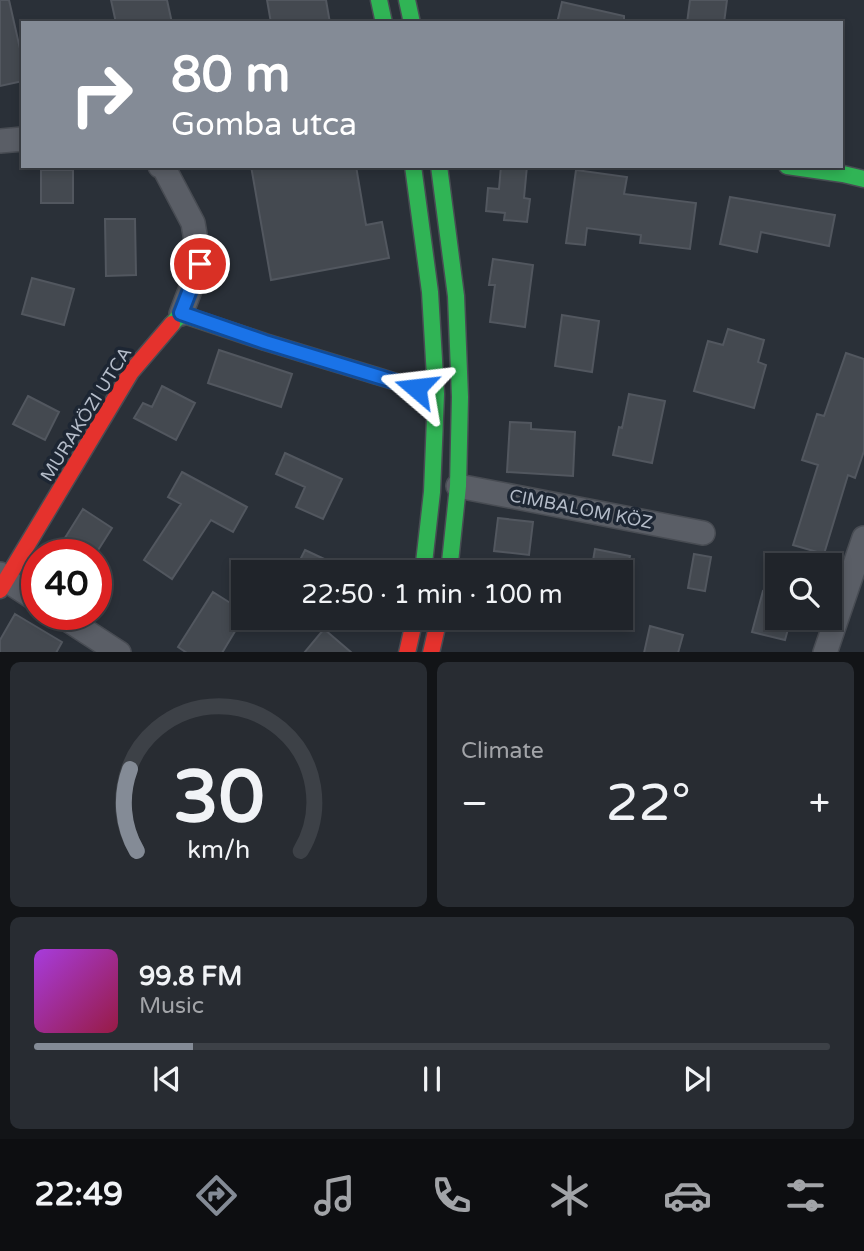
<!DOCTYPE html>
<meta charset="utf-8">
<style>
:root{--surface:#20242a;--page:#282c32;--text:#f1f3f6;--muted:#a2a4a8;--line:#3d4147;--accent:#848b96}
body{margin:0;font-family:"Varela Round",sans-serif;background:var(--page);color:var(--text);height:100vh;display:flex;flex-direction:column;font-size:26px;white-space:nowrap}
*{box-sizing:border-box;margin:0}
p{font-size:23px;color:var(--muted)}
.icon{flex:none;width:38px;height:38px;fill:none;stroke:currentColor;stroke-width:2;stroke-linecap:round;stroke-linejoin:round}
.map{position:relative;height:652px;overflow:hidden}
.drawer{display:flex;flex-direction:column;gap:10px;padding:10px;background:#121417;flex:1}
.drawer>*{flex:none}
.hud{position:absolute;left:21px;top:21px;width:822px;height:147px;border-radius:0px;box-shadow:0 4px 10px #0003,0 0 0 2px var(--line);background:#848b96;color:#fff;overflow:hidden}
.controls{position:absolute;left:765px;top:553px;display:grid;gap:14px}
.controls a{display:grid;place-items:center;width:77px;height:77px;border-radius:0px;background:var(--surface);box-shadow:0 4px 10px #0003,0 0 0 2px var(--line);font-size:35px}
.speed{position:absolute;left:21px;top:539px;display:flex;gap:14px;font-size:35px;font-weight:700;text-align:center}
.speed>*{display:grid;place-content:center;width:91px;height:91px;border-radius:50%;background:var(--surface);box-shadow:0 4px 10px #0003,0 0 0 2px var(--line);line-height:1}
.speed .limit{border:10px solid #d22;background:#fff;color:#111}
.pin{position:absolute;display:grid;place-items:center;width:60px;height:60px;color:#fff;margin:-30px;border:4px solid #fff;border-radius:50%;box-shadow:0 2px 7px #0007}
.me{position:absolute;width:77px;margin:-38px;rotate:287deg;stroke-linejoin:round;filter:drop-shadow(0 0 5px #0008)}
.turn{display:flex;align-items:center;gap:24px;height:147px;padding:0 35px;font-size:32px}
.turn .icon{width:91px;height:91px;stroke-width:2.5}
.turn b{display:block;font-size:49px;line-height:60px}
.big{font-size:52px;font-weight:600;line-height:1.1}
.drawer .card{flex:1;display:flex;flex-direction:column;justify-content:center;gap:10px;min-width:0;padding:0 24px;border-radius:10px;background:var(--page)}
.drawer .dial{align-items:center;gap:0}
.dial svg{height:182px;overflow:visible;fill:none;stroke:var(--line);stroke-width:7;stroke-linecap:round;text-anchor:middle}
.dial text{fill:var(--text);stroke:none}
.song{display:flex;align-items:center;gap:21px}
.cover{width:84px;height:84px;border-radius:10px;background:linear-gradient(135deg,hsl(280 70% 55%),hsl(340 70% 35%))}
.played{height:7px;border-radius:4px;background:linear-gradient(90deg,var(--accent) 20%,var(--line) 20%)}
.keys{display:flex;justify-content:space-around;direction:ltr}
.heat{display:flex;justify-content:space-between;align-items:center;font-size:38px;direction:ltr}
.drawer .tiles{flex:1;display:grid;gap:10px;grid-template-columns:1fr 1fr}
.card:last-child{grid-column:span 2}
.trip{position:absolute;left:231px;top:560px;width:402px;height:70px;border-radius:0px;background:var(--surface);box-shadow:0 4px 10px #0003,0 0 0 2px var(--line);font-weight:600;line-height:70px;text-align:center}
.dock{display:flex;height:112px;justify-content:space-around;align-items:center;background:#0d0e11;color:var(--muted)}
.dock .icon{width:49px;height:49px}
.dock .active{color:var(--accent)}
.dock b{font-size:32px;color:var(--text)}
.map>svg:first-child{display:block}
.building{fill:#444950;stroke:#52575f;stroke-width:2}
.lines{fill:none;stroke-linecap:round;stroke-linejoin:round}
.street-casing{stroke:#484c53;stroke-width:26}
.fast-casing{stroke:#484c53;stroke-width:19}
.jam-casing{stroke:#484c53;stroke-width:19}
.street{stroke:#5a5e66;stroke-width:23}
.fast{stroke:#30b455;stroke-width:16}
.jam{stroke:#e5322d;stroke-width:16}
.route-casing{stroke:#114b97;stroke-width:18}
.route{stroke:#1a73e8;stroke-width:12}
.labels{text-anchor:middle;dominant-baseline:central;stroke-width:7;stroke-linejoin:round;paint-order:stroke}
.street-label{font-size:18px;fill:#b4bcc9;stroke:#1d2633}
</style>
<div class="map">
<svg width="864" height="653" viewBox="0 0 864 653">
<rect width="100%" height="100%" fill="#2a3038"/>
<path class="building" d="M0,0H9L23,62V81L0,86Z
M111,0H167L172,23H116Z
M267,0H326L330,23H271Z
M690,0H727L724,23H687Z
M562,2L624,16V23H557Z
M251,166H356L366,225L382,222L389,258L271,280Z
M501,166H527L524,198L530,199L527,222L504,220L505,213L486,211L488,188L499,189Z
M41,170H73V203H41Z
M576,170L627,177L624,194L696,203L690,249L640,243L641,235L587,228L585,245L566,243Z
M730,197L835,215L829,246L761,232L757,252L720,244Z
M105,219H135L136,275L106,276Z
M493,259L533,265L525,327L490,322L495,285H489Z
M32,278L74,289L64,325L22,314Z
M562,315L599,321L592,372L555,366Z
M728,329L764,340L758,362L766,365L754,408L694,391L708,341L723,345Z
M219,350L292,374L281,407L208,383Z
M846,353L864,359V451L855,478L848,475L824,554L793,545L818,465L802,460L817,414L824,416Z
M162,386L195,403L176,440L134,418L143,403L152,407Z
M629,394L665,401L652,463L613,455L619,427L622,428Z
M28,396L59,412L45,440L13,424Z
M510,422L531,423V429L575,432L573,476L507,472Z
M285,453L342,479L323,519L296,507L305,487L276,474Z
M182,472L247,507L233,532L211,520L172,579L144,560L181,504L168,497Z
M83,509L112,528L95,555H66L58,549Z
M498,518L533,522L529,555L494,551Z
M595,549L630,556L626,572H591Z
M305,550L352,572H294Z
M694,554L711,557L705,591L688,588Z
M763,591L777,594V618H791L785,640L752,632Z
M213,592L243,611V618L222,653H187L178,647Z
M15,614L62,642L56,653H0V640Z
M650,626L683,635L678,653H644Z
M324,629L352,653H304Z"/>
<g class="lines">
<g class="street-casing">
<path id="street" d="M0,141L23,139
M160,166L164,168L193,223L200,264L181,314
M458,486L703,533
M0,574L6,580L37,600
M59,614L119,653
M825,653L864,538"/>
</g>
<g class="fast-casing">
<path id="fast" d="M379,0L384,23
M407,0L412,23
M413,166L430,292L436,394L432,492L423,572
M439,166L456,296L460,397L458,486L449,572
M787,166L843,174L864,179
M172,324L181,314L265,342L436,394"/>
</g>
<g class="jam-casing">
<path id="jam" d="M0,590L131,372L172,324
M407,653L415,618
M431,653L439,618"/>
</g>
<use href="#street" class="street"/>
<use href="#fast" class="fast"/>
<use href="#jam" class="jam"/>
</g>
<g class="lines">
<g class="route-casing">
<path id="route" d="M200,264L181,313L265,342L416,388"/>
</g>
<use href="#route" class="route"/>
</g>
<g class="labels">
<g class="street-label">
<text transform="translate(86 414) rotate(-58)">MURAKÖZI UTCA</text>
<text transform="translate(581 509) rotate(11)">CIMBALOM KÖZ</text>
</g>
</g>
</svg>
<div class="controls">
<a><svg class="icon" aria-label="search" viewBox="0 0 24 24"><circle cx="10" cy="10" r="6"/><path d="M15 15l6 6"/></svg></a>
</div>
<div class="speed"><div class="limit">40</div></div>
<div class="pin" style="left:200px;top:264px;background:#d93025"><svg class="icon" aria-label="arrive" viewBox="0 0 24 24"><path d="M6 21V4h12l-3 4 3 4H6"/></svg></div>
<svg class="me" style="left:416px;top:388px" viewBox="-20 -20 40 40"><path d="M0-17L14 15 0 8-14 15z" fill="#1a73e8" stroke="#fff" stroke-width="4"/></svg>
<div class="trip">22:50 · 1 min · 100 m</div>
<div class="hud">
<div class="turn"><svg class="icon" aria-label="right" viewBox="0 0 24 24"><path d="M7 20v-9h11M14 6l5 5-5 5"/></svg><div><b>80 m</b>Gomba utca</div></div>
</div>
</div>
<section class="drawer">
<div class="tiles">
<div class="card dial"><svg viewBox="0 0 100 80">
<path d="M14 69A42 42 0 1 1 86 69"/>
<path d="M14 69A42 42 0 0 1 11 33" stroke="#848b96"/>
<text x="50" y="56" font-size="32" font-weight="700">30</text>
<text x="50" y="72" font-size="11">km/h</text>
</svg></div>
<div class="card"><p>Climate</p>
<div class="heat"><a>−</a><b class="big">22°</b><a>+</a></div>
</div>
<div class="card">
<div class="song"><i class="cover"></i><div><b>99.8 FM</b><p>Music</p></div></div>
<div class="played"></div>
<div class="keys"><svg class="icon" aria-label="previous" viewBox="0 0 24 24"><path d="M18 5L8 12l10 7zM5 5v14"/></svg><svg class="icon" aria-label="pause" viewBox="0 0 24 24"><path d="M8 5v14M16 5v14"/></svg><svg class="icon" aria-label="next" viewBox="0 0 24 24"><path d="M6 5l10 7-10 7zM19 5v14"/></svg></div>
</div>
</div>
</section>
<nav class="dock">
<b>22:49</b>
<svg class="icon active" aria-label="directions" viewBox="0 0 24 24"><path d="M12 3l9 9-9 9-9-9zM9 14v-3h6M13 9l2 2-2 2"/></svg>
<svg class="icon" aria-label="music" viewBox="0 0 24 24"><path d="M9 18V5l10-2v13"/><circle cx="6" cy="18" r="3"/><circle cx="16" cy="16" r="3"/></svg>
<svg class="icon" aria-label="phone" viewBox="0 0 24 24"><path d="M5 4h4l2 5-3 2q2 4 5 5l2-3 5 2v4C11 20 4 13 5 4z"/></svg>
<svg class="icon" aria-label="climate" viewBox="0 0 24 24"><path d="M12 3v18M4 7l16 10M4 17L20 7"/></svg>
<svg class="icon" aria-label="car" viewBox="0 0 24 24"><path d="M5 17H2v-5l4-1 3-4h7l3 4 3 1v5h-3M9 17h6M6 11h13"/><circle cx="7" cy="17" r="2"/><circle cx="17" cy="17" r="2"/></svg>
<svg class="icon" aria-label="filters" viewBox="0 0 24 24"><path d="M4 7h16M4 17h16"/><circle cx="9" cy="7" r="2"/><circle cx="15" cy="17" r="2"/></svg>
</nav>
